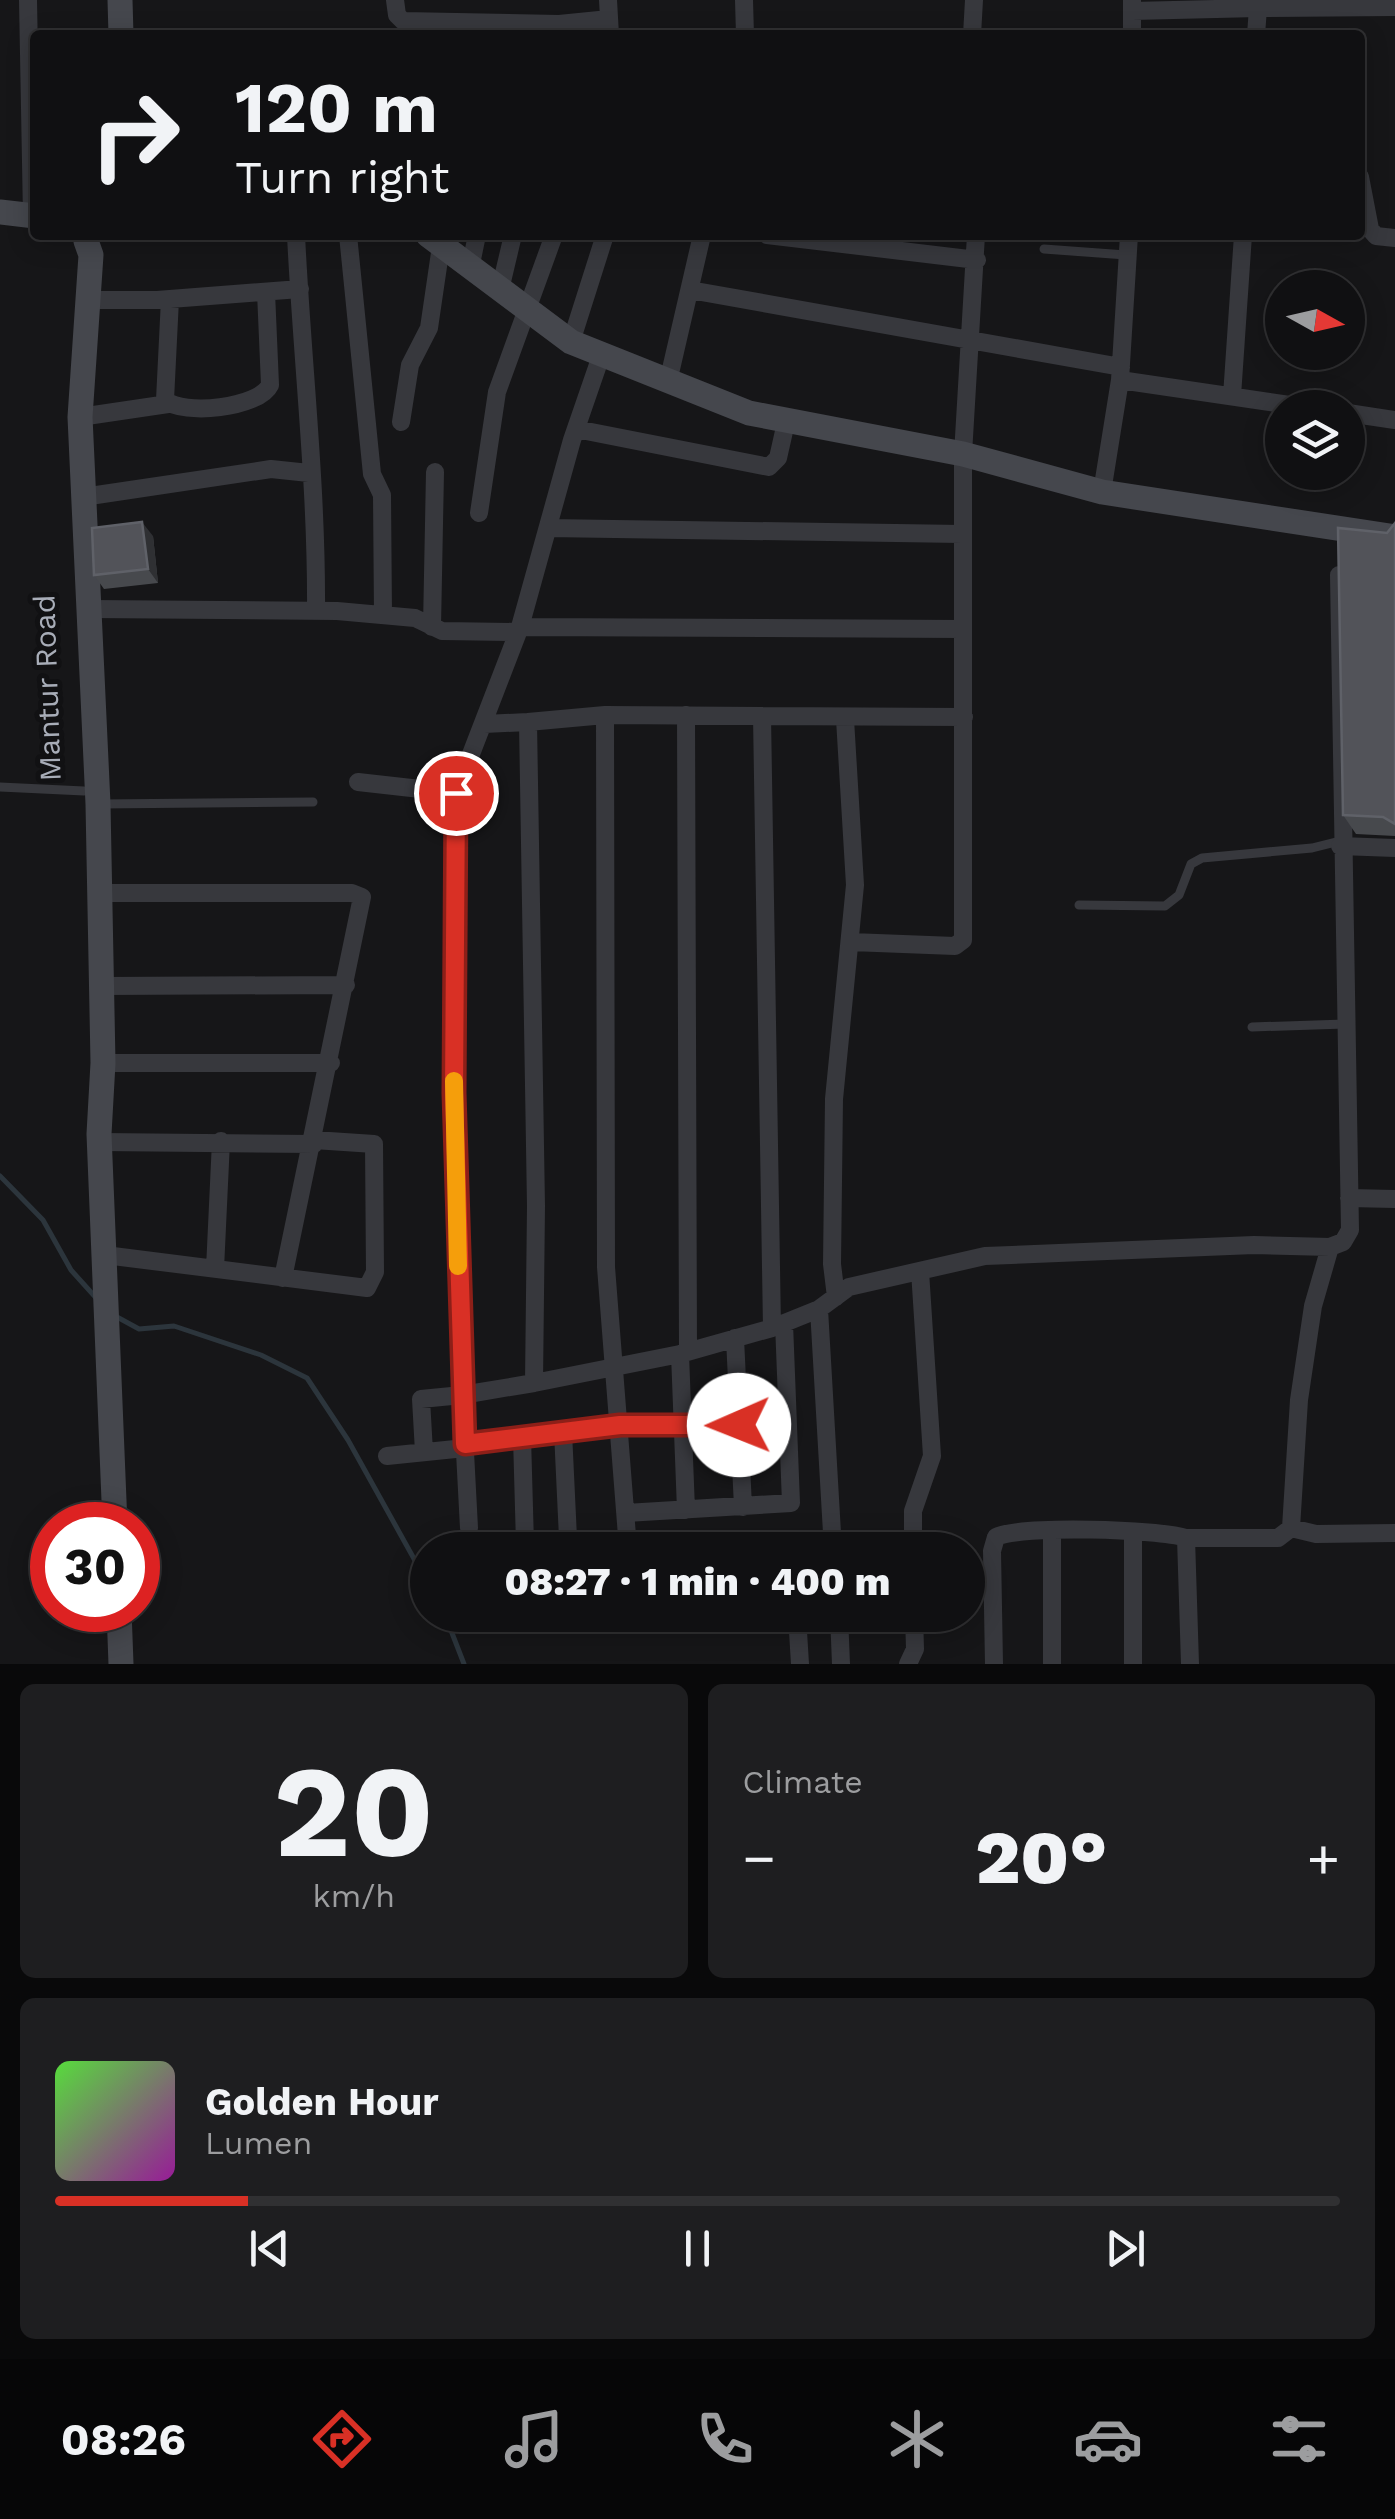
<!DOCTYPE html>
<meta charset="utf-8">
<style>
:root{--surface:#101012;--page:#1e1e20;--text:#f1f3f6;--muted:#9c9d9f;--line:#303032;--accent:#d93025}
body{margin:0;font-family:"Work Sans",sans-serif;background:var(--page);color:var(--text);height:100vh;display:flex;flex-direction:column;font-size:38px;white-space:nowrap}
*{box-sizing:border-box;margin:0}
p{font-size:32px;color:var(--muted)}
.icon{flex:none;width:55px;height:55px;fill:none;stroke:currentColor;stroke-width:2;stroke-linecap:round;stroke-linejoin:round}
.map{position:relative;height:1664px;overflow:hidden}
.panel{display:flex;flex-direction:column;gap:20px;padding:20px;background:#09090a;flex:1}
.panel>*{flex:none}
.hud{position:absolute;left:30px;top:30px;width:1335px;height:210px;border-radius:10px;box-shadow:0 5px 25px #0003,0 0 0 2px var(--line);background:#101012;color:var(--text);overflow:hidden}
.needle{width:65px;rotate:98deg}
.controls{position:absolute;left:1265px;top:270px;display:grid;gap:20px}
.controls a{display:grid;place-items:center;width:100px;height:100px;border-radius:50%;background:var(--surface);box-shadow:0 5px 25px #0003,0 0 0 2px var(--line);font-size:50px}
.speed{position:absolute;left:30px;top:1502px;display:flex;gap:20px;font-size:50px;font-weight:700;text-align:center}
.speed>*{display:grid;place-content:center;width:130px;height:130px;border-radius:50%;background:var(--surface);box-shadow:0 5px 25px #0003,0 0 0 2px var(--line);line-height:1}
.speed .limit{border:15px solid #d22;background:#fff;color:#111}
.pin{position:absolute;display:grid;place-items:center;width:85px;height:85px;color:#fff;margin:-42px;border:5px solid #fff;border-radius:50%;box-shadow:0 2px 10px #0007}
.me{position:absolute;width:110px;margin:-55px;rotate:269deg;stroke-linejoin:round;filter:drop-shadow(0 0 8px #0008)}
.turn{display:flex;align-items:center;gap:35px;height:210px;padding:0 40px;font-size:45px}
.turn .icon{width:130px;height:130px;stroke-width:2.5}
.turn b{display:block;font-size:70px;line-height:85px}
.big{font-size:75px;font-weight:800;line-height:1.1}
.panel .widget{flex:1;display:flex;flex-direction:column;justify-content:center;gap:15px;min-width:0;padding:0 35px;border-radius:15px;background:var(--page)}
.panel .dial{align-items:center;gap:0}
.dial b{font-size:130px;line-height:1}
.song{display:flex;align-items:center;gap:30px}
.cover{width:120px;height:120px;border-radius:15px;background:linear-gradient(135deg,hsl(110 70% 55%),hsl(300 70% 35%))}
.played{height:10px;border-radius:5px;background:linear-gradient(90deg,var(--accent) 15%,var(--line) 15%)}
.keys{display:flex;justify-content:space-around;direction:ltr}
.heat{display:flex;justify-content:space-between;align-items:center;font-size:55px;direction:ltr}
.panel .tiles{flex:1;display:grid;gap:20px;grid-template-columns:1fr 1fr}
.widget:last-child{grid-column:span 2}
.trip{position:absolute;left:410px;top:1532px;width:575px;height:100px;border-radius:50px;background:var(--surface);box-shadow:0 5px 25px #0003,0 0 0 2px var(--line);font-weight:800;line-height:100px;text-align:center}
.menu{display:flex;height:160px;justify-content:space-around;align-items:center;background:#060607;color:var(--muted)}
.menu .icon{width:70px;height:70px}
.menu .current{color:var(--accent)}
.menu b{font-size:45px;color:var(--text)}
.map>svg:first-child{display:block}
.lines{fill:none;stroke-linecap:round;stroke-linejoin:round}
.stream{stroke:#2c353c;stroke-width:5}
.lane{stroke:#37383d;stroke-width:9}
.street{stroke:#37383d;stroke-width:18}
.secondary{stroke:#45474d;stroke-width:25}
.wall{fill:#47494d}
.shaded-wall{fill:#2f3033}
.building{fill:#525359;stroke:#5f6168;stroke-width:2.5}
.route-casing{stroke:#8d1f18;stroke-width:25}
.route{stroke:#d93025;stroke-width:18}
.slow{stroke:#f59e0b;stroke-width:18}
.labels{text-anchor:middle;dominant-baseline:central;stroke-width:10;stroke-linejoin:round;paint-order:stroke}
.street-label{font-size:30px;fill:#a8adb8;stroke:#111113}
</style>
<div class="map">
<svg width="1395" height="1664" viewBox="0 0 1395 1664">
<rect width="100%" height="100%" fill="#161618"/>
<g class="lines">
<path class="stream" d="M0,1176L43,1220L71,1270L98,1300
M117,1317L139,1329L174,1326L261,1355L307,1378L348,1440L428,1584
M445,1615L464,1664"/>
<path class="lane" d="M1044,249L1126,255
M0,787L84,791
M101,804L313,802
M1079,905L1165,906L1179,895L1191,864L1202,858L1312,848L1340,841
M1252,1027L1345,1024
M706,1624L797,1619"/>
<path class="street" d="M28,0L32,216
M395,0L397,15L403,21L559,24L609,19
M608,0L610,35
M744,0L745,35
M1132,11L1258,8V0
M972,35L974,0
M1132,35V1
M1256,35L1258,8L1395,7
M1360,177L1370,229L1376,236L1395,238
M296,235C302,360 317,486 316,611
M348,235L372,474L382,495L383,615
M767,235L977,260
M470,269L477,235
M500,290L513,235
M690,290L1121,367
M170,299L165,400C183,416 259,408 270,385L266,292
M87,300H157L300,289
M571,342L605,235
M1120,380L1310,408
M668,382L702,235
M1232,396L1243,235
M1348,413L1395,420
M80,417L168,404
M401,422L410,365L429,328L441,246
M576,429L769,467L778,458L787,418
M1102,492L1120,380L1129,235
M83,497L271,469L309,473
M479,513L497,392L554,235
M548,528L962,534
M89,609L337,611L415,618L442,631L518,632
M432,627L435,472
M520,627L963,629
M605,715L606,1267L627,1536
M686,715L688,1351
M762,716L964,717
M528,722L605,715L762,716L772,1328
M358,782L456,793L520,627L572,440L601,356
M456,793L454,1093L462,1395L534,1383L536,1206L528,722L484,724
M1340,846L1395,848
M100,893H352L362,897L283,1278
M851,942L955,946L963,940V454L976,235
M103,986L346,985
M103,1063H331
M100,1142L314,1144
M1349,1198L1395,1199
M105,1255L367,1288L375,1272L374,1144L314,1140
M215,1269L221,1141
M836,1297L832,1264L834,1099L855,885L845,719
M819,1309L833,1550
M735,1338L743,1507
M680,1354L686,1510
M534,1383L680,1354L772,1328L819,1309L849,1287L985,1256L1254,1245L1330,1247L1343,1242L1350,1230L1339,575
M563,1432L568,1538
M522,1437L525,1544
M465,1444L620,1425H739
M424,1452L421,1399L462,1395L469,1528
M387,1456L465,1448
M626,1513L791,1503L784,1323
M1291,1528L1316,1534L1395,1533
M1133,1533V1664
M1186,1538H1278L1291,1528L1299,1400L1313,1306L1330,1247
M913,1550V1511L932,1456L920,1271
M797,1615L800,1664
M839,1615L841,1664
M908,1664L915,1649L914,1615
M994,1664L992,1551L996,1537C1020,1525 1159,1529 1186,1538L1190,1664
M1052,1664V1531"/>
<path class="secondary" d="M120,0L121,35
M0,212L35,216
M428,235L571,342L749,413L963,454L1102,492L1395,537
M86,241L91,255L80,417L98,804L103,1063L99,1134L115,1525
M119,1610L121,1664"/>
</g>
<path class="wall" d="M1395,523V836L1356,834L1343,815L1387,533Z
M153,536L158,583L104,589L94,575Z"/>
<path class="shaded-wall" d="M142,522L153,536L158,583L148,569Z"/>
<path class="building" d="M142,522L148,569L94,575L92,528Z
M1395,523V824L1383,817L1343,815L1338,528L1387,533Z"/>
<g class="lines">
<g class="route-casing">
<path id="route" d="M456,793L454,1093L465,1444L620,1425H739"/>
</g>
<use href="#route" class="route"/>
<path class="slow" d="M454,1081L458,1266"/>
</g>
<g class="labels">
<g class="street-label">
<text transform="translate(47 688) rotate(-92)">Mantur Road</text>
</g>
</g>
</svg>
<div class="controls">
<a><svg class="needle" viewBox="-14 -14 28 28"><path d="M0-13l5 13h-10z" fill="#e53935"/><path d="M0 13l5-13h-10z" fill="#9c9d9f"/></svg></a>
<a><svg class="icon" aria-label="layers" viewBox="0 0 24 24"><path d="M12 4l9 5-9 5-9-5zM3 14l9 5 9-5"/></svg></a>
</div>
<div class="speed"><div class="limit">30</div></div>
<div class="pin" style="left:456px;top:793px;background:#d93025"><svg class="icon" aria-label="arrive" viewBox="0 0 24 24"><path d="M6 21V4h12l-3 4 3 4H6"/></svg></div>
<svg class="me" style="left:739px;top:1425px" viewBox="-20 -20 40 40"><circle r="19" fill="#fff"/><path d="M0-13L10 11 0 6-10 11z" fill="#d93025"/></svg>
<div class="trip">08:27 · 1 min · 400 m</div>
<div class="hud">
<div class="turn"><svg class="icon" aria-label="right" viewBox="0 0 24 24"><path d="M7 20v-9h11M14 6l5 5-5 5"/></svg><div><b>120 m</b>Turn right</div></div>
</div>
</div>
<section class="panel">
<div class="tiles">
<div class="widget dial"><b>20</b><p>km/h</p></div>
<div class="widget"><p>Climate</p>
<div class="heat"><a>−</a><b class="big">20°</b><a>+</a></div>
</div>
<div class="widget">
<div class="song"><i class="cover"></i><div><b>Golden Hour</b><p>Lumen</p></div></div>
<div class="played"></div>
<div class="keys"><svg class="icon" aria-label="previous" viewBox="0 0 24 24"><path d="M18 5L8 12l10 7zM5 5v14"/></svg><svg class="icon" aria-label="pause" viewBox="0 0 24 24"><path d="M8 5v14M16 5v14"/></svg><svg class="icon" aria-label="next" viewBox="0 0 24 24"><path d="M6 5l10 7-10 7zM19 5v14"/></svg></div>
</div>
</div>
</section>
<nav class="menu">
<b>08:26</b>
<svg class="icon current" aria-label="directions" viewBox="0 0 24 24"><path d="M12 3l9 9-9 9-9-9zM9 14v-3h6M13 9l2 2-2 2"/></svg>
<svg class="icon" aria-label="music" viewBox="0 0 24 24"><path d="M9 18V5l10-2v13"/><circle cx="6" cy="18" r="3"/><circle cx="16" cy="16" r="3"/></svg>
<svg class="icon" aria-label="phone" viewBox="0 0 24 24"><path d="M5 4h4l2 5-3 2q2 4 5 5l2-3 5 2v4C11 20 4 13 5 4z"/></svg>
<svg class="icon" aria-label="climate" viewBox="0 0 24 24"><path d="M12 3v18M4 7l16 10M4 17L20 7"/></svg>
<svg class="icon" aria-label="car" viewBox="0 0 24 24"><path d="M5 17H2v-5l4-1 3-4h7l3 4 3 1v5h-3M9 17h6M6 11h13"/><circle cx="7" cy="17" r="2"/><circle cx="17" cy="17" r="2"/></svg>
<svg class="icon" aria-label="filters" viewBox="0 0 24 24"><path d="M4 7h16M4 17h16"/><circle cx="9" cy="7" r="2"/><circle cx="15" cy="17" r="2"/></svg>
</nav>
